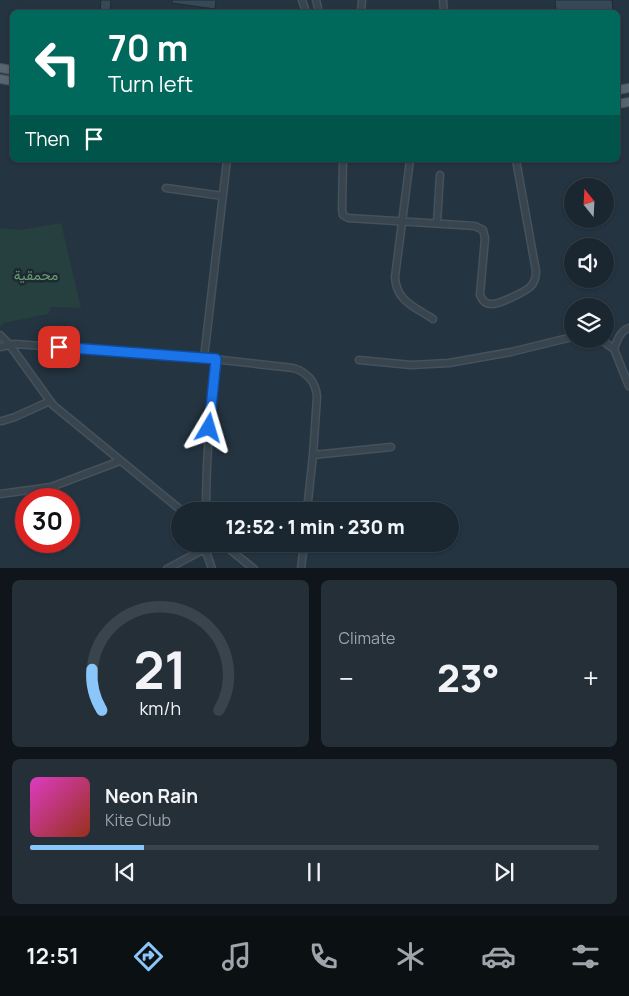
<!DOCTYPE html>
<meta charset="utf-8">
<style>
:root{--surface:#1b2730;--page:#242f38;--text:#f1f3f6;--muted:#a0a5ab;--line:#39444c;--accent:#8ac6fa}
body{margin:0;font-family:Manrope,Vazirmatn,sans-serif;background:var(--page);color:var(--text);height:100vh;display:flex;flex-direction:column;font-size:19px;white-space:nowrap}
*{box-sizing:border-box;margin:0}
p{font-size:16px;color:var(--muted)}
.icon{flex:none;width:28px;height:28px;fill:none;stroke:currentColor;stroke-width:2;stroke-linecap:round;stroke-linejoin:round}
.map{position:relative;height:568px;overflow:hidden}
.sheet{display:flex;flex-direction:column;gap:12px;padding:12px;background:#0f151a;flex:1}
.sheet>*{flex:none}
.banner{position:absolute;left:10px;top:10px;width:610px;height:152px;border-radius:8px;box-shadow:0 1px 4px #0004,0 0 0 1px var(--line);background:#00695c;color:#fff;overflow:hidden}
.needle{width:32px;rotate:342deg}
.fabs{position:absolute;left:564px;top:178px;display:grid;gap:10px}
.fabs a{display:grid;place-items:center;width:50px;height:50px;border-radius:50%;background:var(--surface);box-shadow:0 1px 4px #0004,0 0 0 1px var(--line);font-size:25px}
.speed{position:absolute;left:15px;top:488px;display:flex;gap:10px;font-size:25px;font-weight:700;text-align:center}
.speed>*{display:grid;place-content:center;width:65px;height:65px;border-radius:50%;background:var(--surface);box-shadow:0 1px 4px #0004,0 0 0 1px var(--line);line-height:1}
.speed .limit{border:8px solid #d22;background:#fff;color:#111}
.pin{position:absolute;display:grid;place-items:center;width:42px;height:42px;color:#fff;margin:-21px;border-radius:10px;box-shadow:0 2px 8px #0006}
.me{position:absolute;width:55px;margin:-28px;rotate:7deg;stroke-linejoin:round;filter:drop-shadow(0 0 4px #0008)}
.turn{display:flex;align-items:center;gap:18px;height:105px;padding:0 15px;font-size:22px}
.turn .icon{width:65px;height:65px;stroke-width:2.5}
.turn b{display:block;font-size:35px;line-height:42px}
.then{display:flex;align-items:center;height:48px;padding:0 15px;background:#0003;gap:10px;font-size:19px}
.big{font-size:38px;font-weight:800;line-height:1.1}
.sheet .tile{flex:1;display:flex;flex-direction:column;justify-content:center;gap:8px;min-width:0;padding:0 18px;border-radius:8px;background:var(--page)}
.sheet .dial{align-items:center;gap:0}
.dial svg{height:130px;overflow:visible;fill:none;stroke:var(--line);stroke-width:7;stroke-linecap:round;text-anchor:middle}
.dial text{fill:var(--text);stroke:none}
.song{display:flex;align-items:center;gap:15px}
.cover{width:60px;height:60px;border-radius:8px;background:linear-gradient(135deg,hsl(310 70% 55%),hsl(10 70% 35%))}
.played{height:5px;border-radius:2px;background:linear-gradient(90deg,var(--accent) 20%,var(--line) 20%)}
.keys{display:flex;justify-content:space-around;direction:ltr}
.heat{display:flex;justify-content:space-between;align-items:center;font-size:28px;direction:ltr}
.sheet .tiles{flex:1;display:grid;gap:12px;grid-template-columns:1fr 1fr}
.tile:last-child{grid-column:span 2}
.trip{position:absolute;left:171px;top:502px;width:288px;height:50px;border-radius:25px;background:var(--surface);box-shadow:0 1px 4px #0004,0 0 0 1px var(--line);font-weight:800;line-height:50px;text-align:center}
.tab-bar{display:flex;height:80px;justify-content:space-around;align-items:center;background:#0b1013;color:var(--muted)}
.tab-bar .icon{width:35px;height:35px}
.tab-bar .current{color:var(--accent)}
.tab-bar b{font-size:22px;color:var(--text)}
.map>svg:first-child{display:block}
.green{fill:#26403f}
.building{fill:#364956;stroke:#1f2c36}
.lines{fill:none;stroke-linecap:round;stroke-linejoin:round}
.minor-casing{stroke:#45515b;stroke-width:9}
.major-casing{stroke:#45515b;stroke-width:10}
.minor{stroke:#38454f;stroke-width:6}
.major{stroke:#56656f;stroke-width:8}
.route-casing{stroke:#114b97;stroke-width:12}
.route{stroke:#1a73e8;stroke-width:9}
.labels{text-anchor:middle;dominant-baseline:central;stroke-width:5;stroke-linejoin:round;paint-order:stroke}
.park-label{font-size:14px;fill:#6b9b6f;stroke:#1d2a34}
</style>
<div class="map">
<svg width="629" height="569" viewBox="0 0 629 569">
<rect width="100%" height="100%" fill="#243440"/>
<path class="green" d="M61,223L81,308L51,307L48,314L4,323L0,327V228L21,230Z"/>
<path class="building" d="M101,0H111L110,12H100Z
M172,0H216L215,9L172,3Z
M555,0H612L613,12H556Z"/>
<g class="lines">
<g class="minor-casing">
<path id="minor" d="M302,0L306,12
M316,0L319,12
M443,0L444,12
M361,12L362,0
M343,160L342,210L343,215L348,218L475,226L483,230L485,238L480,295C482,300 485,304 491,304C498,305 527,291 531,286C535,282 536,277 536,271L516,160
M410,160L395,277C396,301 415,307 433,319
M166,188L223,196
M437,223L440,175
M629,328C620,331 617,341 614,349L629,386
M0,335L9,344L53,405L182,511
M600,339L614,349
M0,347L15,344L204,358L293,368C307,372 316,382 317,397L313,455L307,511
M204,358L227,160
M359,360L411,365L449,363L511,352L572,337
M0,421H2L15,417L50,401
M313,455L391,447
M0,494L51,487L120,461
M206,511C206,460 210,410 216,359
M223,544L254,569
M205,548L212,569
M167,569L214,544
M301,569L304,544"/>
</g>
<g class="major-casing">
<path id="major" d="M0,68L12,70
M0,79L12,81
M618,90L629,88
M618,104L629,102"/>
</g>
<use href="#minor" class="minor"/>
<use href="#major" class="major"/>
</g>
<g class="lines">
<g class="route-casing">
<path id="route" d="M59,347L216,359L209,428"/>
</g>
<use href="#route" class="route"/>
</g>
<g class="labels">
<g class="park-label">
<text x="36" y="274">محمقية</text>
</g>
</g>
</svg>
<div class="fabs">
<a><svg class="needle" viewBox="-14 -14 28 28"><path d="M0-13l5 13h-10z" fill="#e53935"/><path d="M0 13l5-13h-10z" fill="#a0a5ab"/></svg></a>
<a><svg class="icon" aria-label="sound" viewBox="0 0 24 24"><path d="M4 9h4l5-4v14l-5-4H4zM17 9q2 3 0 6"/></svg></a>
<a><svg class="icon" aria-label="layers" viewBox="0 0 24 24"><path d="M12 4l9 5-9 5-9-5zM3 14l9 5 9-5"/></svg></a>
</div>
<div class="speed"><div class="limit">30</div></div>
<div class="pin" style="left:59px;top:347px;background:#d93025"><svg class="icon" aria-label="arrive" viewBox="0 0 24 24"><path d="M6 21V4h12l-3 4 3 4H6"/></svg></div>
<svg class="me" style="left:209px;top:428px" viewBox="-20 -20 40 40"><path d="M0-17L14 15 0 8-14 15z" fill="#1a73e8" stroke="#fff" stroke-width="4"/></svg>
<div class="trip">12:52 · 1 min · 230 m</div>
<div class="banner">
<div class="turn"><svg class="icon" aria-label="left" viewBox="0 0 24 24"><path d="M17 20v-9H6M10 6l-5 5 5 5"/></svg><div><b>70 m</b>Turn left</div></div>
<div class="then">Then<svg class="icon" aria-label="arrive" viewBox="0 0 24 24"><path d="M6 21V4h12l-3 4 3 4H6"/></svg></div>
</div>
</div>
<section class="sheet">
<div class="tiles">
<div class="tile dial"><svg viewBox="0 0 100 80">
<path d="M14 69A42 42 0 1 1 86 69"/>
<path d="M14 69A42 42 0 0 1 8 44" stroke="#8ac6fa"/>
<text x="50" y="56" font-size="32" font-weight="700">21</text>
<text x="50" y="72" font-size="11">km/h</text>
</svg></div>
<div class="tile"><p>Climate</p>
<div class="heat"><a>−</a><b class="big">23°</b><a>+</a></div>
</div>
<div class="tile">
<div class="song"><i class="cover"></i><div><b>Neon Rain</b><p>Kite Club</p></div></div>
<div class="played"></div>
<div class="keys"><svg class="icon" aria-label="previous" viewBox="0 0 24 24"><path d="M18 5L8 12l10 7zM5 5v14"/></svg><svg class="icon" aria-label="pause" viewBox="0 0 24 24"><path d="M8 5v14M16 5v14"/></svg><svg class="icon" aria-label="next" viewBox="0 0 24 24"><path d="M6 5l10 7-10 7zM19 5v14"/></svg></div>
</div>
</div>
</section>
<nav class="tab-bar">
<b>12:51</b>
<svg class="icon current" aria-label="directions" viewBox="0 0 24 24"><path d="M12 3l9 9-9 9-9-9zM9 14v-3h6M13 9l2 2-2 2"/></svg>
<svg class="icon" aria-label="music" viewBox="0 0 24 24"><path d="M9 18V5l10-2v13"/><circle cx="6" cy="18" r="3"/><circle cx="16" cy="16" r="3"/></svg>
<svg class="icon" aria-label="phone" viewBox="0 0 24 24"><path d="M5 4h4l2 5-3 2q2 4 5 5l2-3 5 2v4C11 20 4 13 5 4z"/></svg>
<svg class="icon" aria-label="climate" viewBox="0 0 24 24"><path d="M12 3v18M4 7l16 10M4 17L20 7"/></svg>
<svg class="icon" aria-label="car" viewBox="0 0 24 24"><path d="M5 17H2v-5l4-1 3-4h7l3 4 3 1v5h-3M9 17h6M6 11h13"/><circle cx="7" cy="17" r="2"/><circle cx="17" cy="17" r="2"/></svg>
<svg class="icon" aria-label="filters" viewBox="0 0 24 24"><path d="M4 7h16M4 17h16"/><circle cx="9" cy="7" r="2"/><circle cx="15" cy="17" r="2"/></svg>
</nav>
